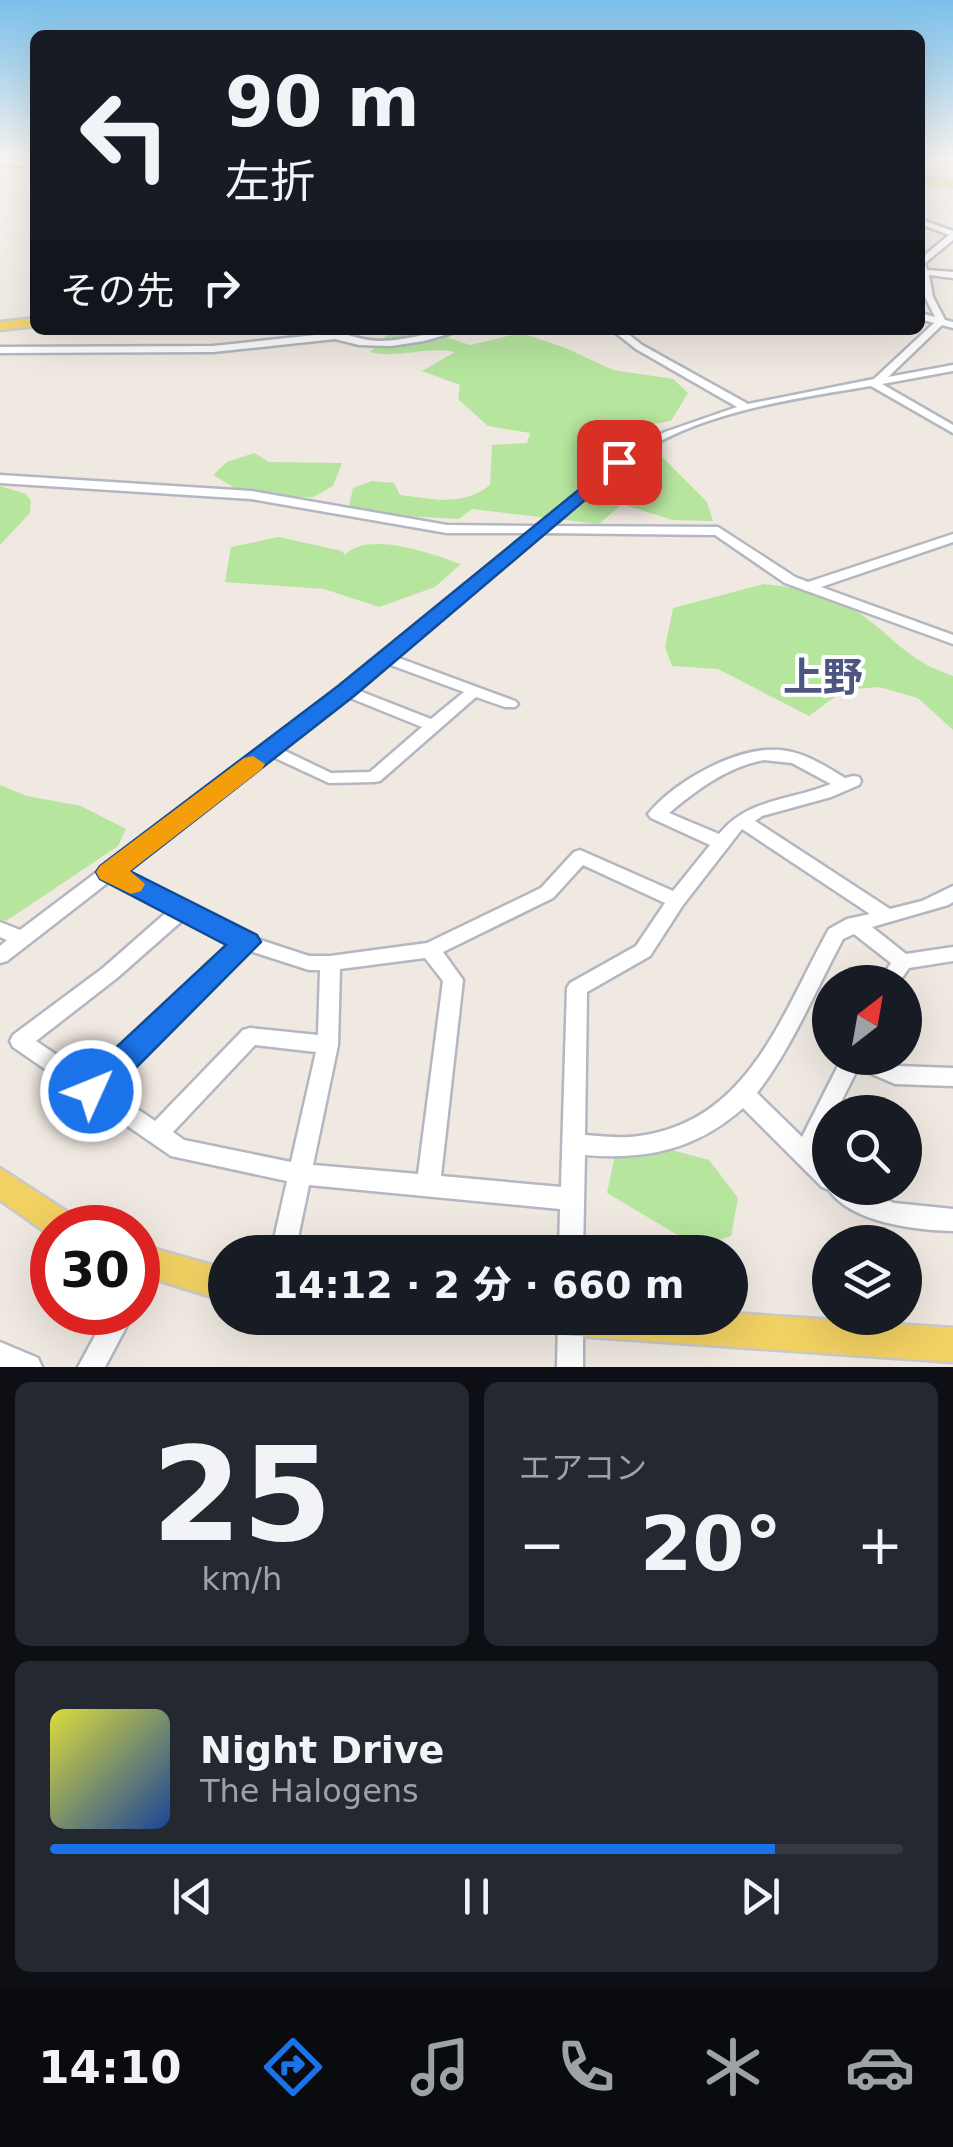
<!DOCTYPE html>
<html lang="ja">
<meta charset="utf-8">
<style>
:root{--surface:#171b24;--page:#242831;--text:#f1f3f6;--muted:#9ea1a6;--line:#363941;--accent:#1a73e8}
body{margin:0;font-family:"DejaVu Sans","Noto Sans JP",sans-serif;background:var(--page);color:var(--text);height:100vh;display:flex;flex-direction:column;font-size:38px;white-space:nowrap}
*{box-sizing:border-box;margin:0}
p{font-size:32px;color:var(--muted)}
.icon{flex:none;width:55px;height:55px;fill:none;stroke:currentColor;stroke-width:2;stroke-linecap:round;stroke-linejoin:round}
.map{position:relative;height:1367px;overflow:hidden}
.side{display:flex;flex-direction:column;gap:15px;padding:15px;background:#0d0f14;flex:1}
.side>*{flex:none}
.top-card{position:absolute;left:30px;top:30px;width:895px;height:305px;border-radius:15px;box-shadow:0 10px 40px #0002;background:#171b24;color:var(--text);overflow:hidden}
.needle{width:65px;rotate:31deg}
.buttons{position:absolute;left:812px;top:965px;display:grid;gap:20px}
.buttons a{display:grid;place-items:center;width:110px;height:110px;border-radius:50%;background:var(--surface);box-shadow:0 10px 40px #0002;font-size:50px}
.speed{position:absolute;left:30px;top:1205px;display:flex;gap:20px;font-size:50px;font-weight:700;text-align:center}
.speed>*{display:grid;place-content:center;width:130px;height:130px;border-radius:50%;background:var(--surface);box-shadow:0 10px 40px #0002;line-height:1}
.speed .limit{border:15px solid #d22;background:#fff;color:#111}
.pin{position:absolute;display:grid;place-items:center;width:85px;height:85px;color:#fff;margin:-42px;border-radius:20px;box-shadow:0 5px 15px #0006}
.me{position:absolute;width:110px;margin:-55px;rotate:46deg;stroke-linejoin:round;filter:drop-shadow(0 0 8px #0008)}
.turn{display:flex;align-items:center;gap:35px;height:210px;padding:0 30px;font-size:45px}
.turn .icon{width:130px;height:130px;stroke-width:2.5}
.turn b{display:block;font-size:70px;line-height:85px}
.then{display:flex;align-items:center;height:95px;padding:0 30px;background:#0003;gap:20px;font-size:38px}
.big{font-size:75px;font-weight:800;line-height:1.1}
.side .tile{flex:1;display:flex;flex-direction:column;justify-content:center;gap:15px;min-width:0;padding:0 35px;border-radius:15px;background:var(--page)}
.side .dial{align-items:center;gap:0}
.dial b{font-size:130px;line-height:1}
.song{display:flex;align-items:center;gap:30px}
.cover{width:120px;height:120px;border-radius:15px;background:linear-gradient(135deg,hsl(60 70% 55%),hsl(220 70% 35%))}
.played{height:10px;border-radius:5px;background:linear-gradient(90deg,var(--accent) 85%,var(--line) 85%)}
.keys{display:flex;justify-content:space-around;direction:ltr}
.heat{display:flex;justify-content:space-between;align-items:center;font-size:55px;direction:ltr}
.side .tiles{flex:1;display:grid;gap:15px;grid-template-columns:1fr 1fr}
.tile:last-child{grid-column:span 2}
.trip{position:absolute;left:208px;top:1235px;width:540px;height:100px;border-radius:50px;background:var(--surface);box-shadow:0 10px 40px #0002;font-weight:800;line-height:100px;text-align:center}
.dock{display:flex;height:160px;justify-content:space-around;align-items:center;background:#090b0e;color:var(--muted)}
.dock .icon{width:70px;height:70px}
.dock .active{color:var(--accent)}
.dock b{font-size:45px;color:var(--text)}
.map>svg:first-child{display:block}
.green{fill:#b6e59e}
.lines{fill:none;stroke-linecap:round;stroke-linejoin:round}
.minor-casing{stroke:#b4b7c1;stroke-width:5}
.major-casing{stroke:#c9c9c9;stroke-width:5}
.minor{fill:#fff;fill-rule:evenodd}
.major{fill:#f2d163;fill-rule:evenodd}
.route{fill:#1a73e8;stroke:#114b97;stroke-width:2.5}
.slow{fill:#f59e0b}
.labels{text-anchor:middle;dominant-baseline:central;stroke-width:8;stroke-linejoin:round;paint-order:stroke}
.quarter-label{font-size:40px;font-weight:bold;fill:#4d5680;stroke:#fff}
</style>
<div class="map">
<svg width="953" height="1367" viewBox="0 0 953 1367">
<rect width="100%" height="100%" fill="#efe9e1"/>
<path class="green" d="M392,330H470L446,337L470,345L521,333L563,347L613,370L673,379L688,393L671,421L642,426L636,431L707,502L713,521L673,520L622,504L599,524L472,509L459,519L383,515L349,506L353,488L372,481L394,483L400,495C433,499 462,507 490,485L492,445L527,443L530,433L488,426L458,399L460,385L422,371L455,352C426,346 399,359 370,352Z
M254,453L269,462L342,463L333,486L313,497L252,498L213,475L227,462Z
M0,486L26,494L31,501L30,513L0,545Z
M279,537L342,551L345,555C368,530 433,554 461,564L435,587L379,607L324,589L225,582L231,547Z
M764,584C797,587 835,596 862,615C898,641 907,660 953,676V730L918,698L879,687L844,690L809,716L718,669L672,666L665,647L673,608Z
M0,785L27,796L81,806L126,829L118,846L6,921L0,919Z
M660,1147L709,1160L738,1198L731,1236L698,1247L607,1193L615,1155Z"/>
<g class="lines">
<g class="minor-casing">
<path id="minor" d="M0,160L35,163V167L0,164Z
M920,219L953,231V240L925,263L927,270L953,272V278L929,275L933,297L945,320L953,322V328L942,325L888,377L953,365V371L882,384L953,425V433L871,386C797,398 698,412 636,456C607,477 580,503 553,526L718,527L795,577L808,582L953,534V542L821,587L953,635V644L785,583L715,535L544,533L396,657L515,701L518,704L515,707H505L476,697L380,781L374,782L329,783L271,756L122,872L254,938L309,956H330L427,943L541,888L574,852L580,850L673,891L710,845L651,818L648,814C675,781 737,746 780,750C804,752 825,766 845,778L853,776L859,777L861,781L859,785L831,797L762,816L755,821L890,909L922,901L953,886V902L948,905L872,927L906,954L953,947V961L909,968L899,982H879L891,963L854,934L843,939C815,991 793,1046 757,1093L802,1137L842,1058H877L897,1066L953,1068V1086L895,1084L858,1068L836,1112H830V1125L817,1152L830,1165V1188H859L894,1203L953,1209V1231C916,1230 852,1223 829,1190L822,1187L743,1108C696,1150 646,1160 585,1155L583,1252H559L560,1209L309,1185L295,1252H271L287,1181L171,1156L13,1047L10,1041L13,1035L103,968L168,911L110,881L7,961L0,963V946L7,940L0,937V922L20,930L341,688L528,533H447L251,499L0,483V475L251,491L447,525L537,526L629,451L665,432L737,407L636,349L612,330H623L642,345L748,404L874,379L934,323L920,319V313L935,317L925,297L920,259L949,235L920,224ZM388,664L464,692L431,719L357,690ZM348,697L422,727L370,772L331,773L281,749ZM764,760L792,763L831,784C790,801 748,798 719,834L669,813C698,789 727,767 764,760ZM742,829L870,914L847,919L829,929C782,1013 749,1122 639,1136C621,1139 603,1136 585,1135L587,992L650,956L683,905ZM583,865L665,903L636,946L570,983L567,988L561,1187L441,1176L463,980L443,952L553,898ZM184,919L233,944L91,1078L36,1041L117,978ZM250,951L309,970H320L318,1035L250,1028L243,1030L155,1121L108,1089ZM425,958L443,981L418,1174L313,1165L338,1045L340,969ZM255,1045L316,1052L291,1162L184,1140L173,1132Z
M324,330C343,332 360,341 380,341C408,341 434,330 462,330L424,341L391,346L359,345L335,339L213,352L0,353V347L213,346L325,334Z
M139,1270L148,1274L151,1282L147,1293L138,1297Z
M108,1312H134L105,1367H78Z
M558,1318H583V1367H557Z
M0,1342L38,1358L42,1367H0Z"/>
</g>
<g class="major-casing">
<path id="major" d="M920,176L953,181V187L920,182Z
M35,318V326L0,330V322Z
M0,1168L77,1218L82,1228H52V1237L0,1200Z
M138,1244L225,1269V1301L138,1274Z
M730,1313L953,1328V1362L563,1335L551,1330L546,1318H730Z"/>
</g>
<use href="#minor" class="minor"/>
<use href="#major" class="major"/>
</g>
<linearGradient id="sky" x2="0" y2="1"><stop stop-color="#7abfeb"/><stop offset="0.45" stop-color="#f8f5f2"/><stop offset="1" stop-color="#f8f5f2" stop-opacity="0"/></linearGradient>
<rect width="953" height="349" fill="url(#sky)"/>
<path class="route" d="M619,457L627,462L625,466L354,696L130,871L257,935L261,942L103,1101L91,1105L80,1101L75,1091L80,1081L226,945L100,879L96,872L100,866L338,686Z"/>
<path class="slow" d="M253,756L265,764L262,769L130,871L145,884L141,891L131,894L100,879L96,872L100,866L244,758Z"/>
<g class="labels">
<g class="quarter-label">
<text x="823" y="677">上野</text>
</g>
</g>
</svg>
<div class="buttons">
<a><svg class="needle" viewBox="-14 -14 28 28"><path d="M0-13l5 13h-10z" fill="#e53935"/><path d="M0 13l5-13h-10z" fill="#9ea1a6"/></svg></a>
<a><svg class="icon" aria-label="search" viewBox="0 0 24 24"><circle cx="10" cy="10" r="6"/><path d="M15 15l6 6"/></svg></a>
<a><svg class="icon" aria-label="layers" viewBox="0 0 24 24"><path d="M12 4l9 5-9 5-9-5zM3 14l9 5 9-5"/></svg></a>
</div>
<div class="speed"><div class="limit">30</div></div>
<div class="pin" style="left:619px;top:462px;background:#d93025"><svg class="icon" aria-label="arrive" viewBox="0 0 24 24"><path d="M6 21V4h12l-3 4 3 4H6"/></svg></div>
<svg class="me" style="left:91px;top:1091px" viewBox="-20 -20 40 40"><circle r="17" fill="#1a73e8" stroke="#fff" stroke-width="3"/><path d="M0-11L8 9 0 5-8 9z" fill="#fff"/></svg>
<div class="trip">14:12 · 2 分 · 660 m</div>
<div class="top-card">
<div class="turn"><svg class="icon" aria-label="left" viewBox="0 0 24 24"><path d="M17 20v-9H6M10 6l-5 5 5 5"/></svg><div><b>90 m</b>左折</div></div>
<div class="then">その先<svg class="icon" aria-label="right" viewBox="0 0 24 24"><path d="M7 20v-9h11M14 6l5 5-5 5"/></svg></div>
</div>
</div>
<section class="side">
<div class="tiles">
<div class="tile dial"><b>25</b><p>km/h</p></div>
<div class="tile"><p>エアコン</p>
<div class="heat"><a>−</a><b class="big">20°</b><a>+</a></div>
</div>
<div class="tile">
<div class="song"><i class="cover"></i><div><b>Night Drive</b><p>The Halogens</p></div></div>
<div class="played"></div>
<div class="keys"><svg class="icon" aria-label="previous" viewBox="0 0 24 24"><path d="M18 5L8 12l10 7zM5 5v14"/></svg><svg class="icon" aria-label="pause" viewBox="0 0 24 24"><path d="M8 5v14M16 5v14"/></svg><svg class="icon" aria-label="next" viewBox="0 0 24 24"><path d="M6 5l10 7-10 7zM19 5v14"/></svg></div>
</div>
</div>
</section>
<nav class="dock">
<b>14:10</b>
<svg class="icon active" aria-label="directions" viewBox="0 0 24 24"><path d="M12 3l9 9-9 9-9-9zM9 14v-3h6M13 9l2 2-2 2"/></svg>
<svg class="icon" aria-label="music" viewBox="0 0 24 24"><path d="M9 18V5l10-2v13"/><circle cx="6" cy="18" r="3"/><circle cx="16" cy="16" r="3"/></svg>
<svg class="icon" aria-label="phone" viewBox="0 0 24 24"><path d="M5 4h4l2 5-3 2q2 4 5 5l2-3 5 2v4C11 20 4 13 5 4z"/></svg>
<svg class="icon" aria-label="climate" viewBox="0 0 24 24"><path d="M12 3v18M4 7l16 10M4 17L20 7"/></svg>
<svg class="icon" aria-label="car" viewBox="0 0 24 24"><path d="M5 17H2v-5l4-1 3-4h7l3 4 3 1v5h-3M9 17h6M6 11h13"/><circle cx="7" cy="17" r="2"/><circle cx="17" cy="17" r="2"/></svg>
</nav>
